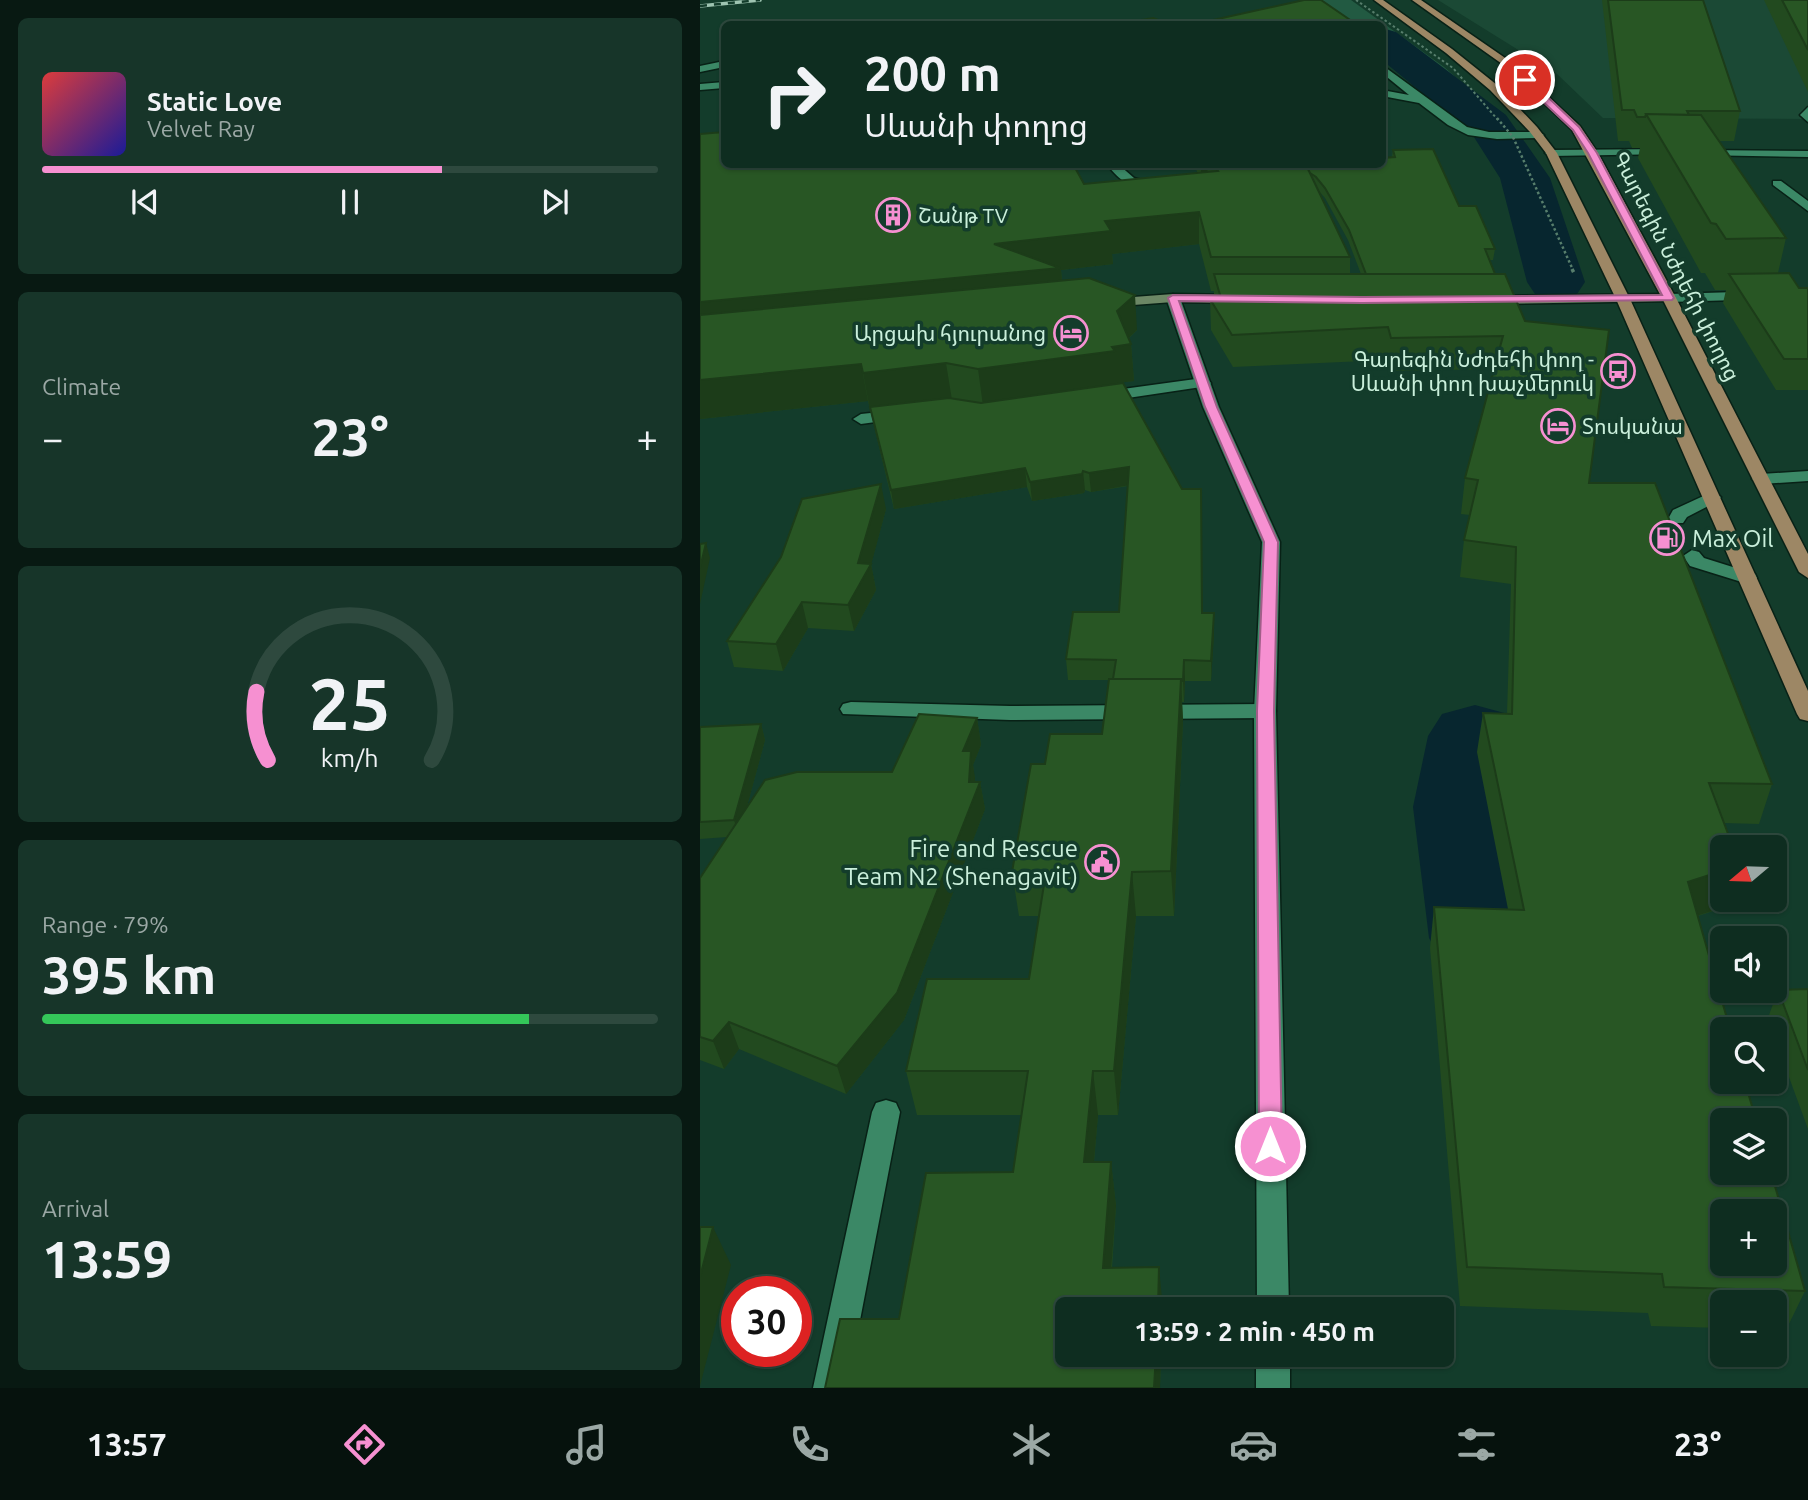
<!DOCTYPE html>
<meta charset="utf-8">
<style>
:root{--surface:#0e2d20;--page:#173529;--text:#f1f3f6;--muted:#9ba8a5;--line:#2e493e;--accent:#f690d1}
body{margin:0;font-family:Ubuntu,"Noto Sans Armenian",sans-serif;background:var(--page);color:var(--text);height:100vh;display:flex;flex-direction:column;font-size:26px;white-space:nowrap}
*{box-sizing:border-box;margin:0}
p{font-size:23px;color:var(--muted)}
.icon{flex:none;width:38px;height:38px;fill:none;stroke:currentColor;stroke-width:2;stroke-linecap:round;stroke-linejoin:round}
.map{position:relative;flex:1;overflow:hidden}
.side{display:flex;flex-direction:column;gap:18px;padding:18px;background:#081912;width:700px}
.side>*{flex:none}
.guide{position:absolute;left:21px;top:21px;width:665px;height:147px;border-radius:10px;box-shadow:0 2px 5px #0004,0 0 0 2px var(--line);background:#0e2d20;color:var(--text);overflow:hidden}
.needle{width:46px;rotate:251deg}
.tools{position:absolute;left:1010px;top:835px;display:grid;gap:14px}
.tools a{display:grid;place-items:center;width:77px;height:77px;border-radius:10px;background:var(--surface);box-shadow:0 2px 5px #0004,0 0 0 2px var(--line);font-size:35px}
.speed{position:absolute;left:21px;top:1276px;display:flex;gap:14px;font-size:35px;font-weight:700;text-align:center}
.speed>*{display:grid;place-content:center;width:91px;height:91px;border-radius:50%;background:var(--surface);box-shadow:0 2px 5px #0004,0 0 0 2px var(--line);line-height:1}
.speed .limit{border:10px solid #d22;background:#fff;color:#111}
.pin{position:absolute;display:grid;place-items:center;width:60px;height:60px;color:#fff;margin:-30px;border:4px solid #fff;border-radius:50%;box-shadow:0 2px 7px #0007}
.me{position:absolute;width:77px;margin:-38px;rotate:0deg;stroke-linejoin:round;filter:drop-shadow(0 0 5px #0008)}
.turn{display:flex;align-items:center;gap:24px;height:147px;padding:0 28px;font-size:32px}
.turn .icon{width:91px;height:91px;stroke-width:2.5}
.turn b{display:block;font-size:49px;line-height:60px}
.big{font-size:52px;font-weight:700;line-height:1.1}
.side .widget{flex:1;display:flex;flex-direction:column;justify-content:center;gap:10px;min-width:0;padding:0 24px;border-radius:10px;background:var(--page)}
.side .dial{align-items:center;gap:0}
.dial svg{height:182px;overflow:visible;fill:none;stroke:var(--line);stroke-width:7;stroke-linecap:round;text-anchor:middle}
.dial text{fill:var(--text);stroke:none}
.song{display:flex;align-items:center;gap:21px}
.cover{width:84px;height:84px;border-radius:10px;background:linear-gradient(135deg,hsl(0 70% 55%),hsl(240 70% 35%))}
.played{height:7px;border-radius:4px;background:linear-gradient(90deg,var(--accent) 65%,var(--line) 65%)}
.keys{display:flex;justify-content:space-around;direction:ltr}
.heat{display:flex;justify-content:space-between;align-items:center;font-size:38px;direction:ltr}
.charge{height:10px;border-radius:5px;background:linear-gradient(90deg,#34c759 79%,var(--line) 0)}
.trip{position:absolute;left:355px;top:1297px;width:399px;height:70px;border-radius:10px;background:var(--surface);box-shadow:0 2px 5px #0004,0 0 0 2px var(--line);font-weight:700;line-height:70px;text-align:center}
.tabs{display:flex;height:112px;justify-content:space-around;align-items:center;background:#06120d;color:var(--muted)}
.tabs .icon{width:49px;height:49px}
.tabs .active{color:var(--accent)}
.tabs b{font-size:32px;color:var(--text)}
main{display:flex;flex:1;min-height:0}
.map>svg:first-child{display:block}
.built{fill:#1b4935}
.green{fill:#225a42}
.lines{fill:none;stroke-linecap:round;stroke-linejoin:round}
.river{fill:#07262f;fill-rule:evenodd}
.lane-casing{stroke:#082116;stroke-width:3}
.street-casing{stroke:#082116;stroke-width:3}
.secondary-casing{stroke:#082116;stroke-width:3}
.primary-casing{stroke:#082116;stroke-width:3}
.lane{fill:#3b8866;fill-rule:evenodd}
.street{fill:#3b8866;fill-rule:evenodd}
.secondary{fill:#6c8765;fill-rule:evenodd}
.primary{fill:#9d8765;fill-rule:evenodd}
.rail-casing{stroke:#9ec4b1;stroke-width:3.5}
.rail{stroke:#133c2b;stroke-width:2.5;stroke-dasharray:7;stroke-linecap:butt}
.path-bridge-far2{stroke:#577e6c;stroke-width:2;stroke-dasharray:2.5 2.5;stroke-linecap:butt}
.path-bridge-far1{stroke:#577e6c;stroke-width:2.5;stroke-dasharray:2.5 2.5;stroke-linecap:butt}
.path-bridge{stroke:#577e6c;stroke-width:3.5;stroke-dasharray:3.5 3.5;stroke-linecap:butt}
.wall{fill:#224a1f;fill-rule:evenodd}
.shaded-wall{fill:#1c3c19}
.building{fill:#285624;stroke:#1c3c19;stroke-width:2;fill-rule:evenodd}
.route{fill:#f690d1;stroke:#a05e88;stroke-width:2}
.labels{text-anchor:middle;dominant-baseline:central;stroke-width:7;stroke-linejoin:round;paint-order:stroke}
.far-poi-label{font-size:21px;fill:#caefdb;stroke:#133c2b;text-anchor:start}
.far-street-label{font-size:21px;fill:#caefdb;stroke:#133c2b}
.poi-label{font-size:24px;fill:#caefdb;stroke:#133c2b;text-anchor:start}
</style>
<main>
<section class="side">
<div class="widget">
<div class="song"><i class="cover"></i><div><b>Static Love</b><p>Velvet Ray</p></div></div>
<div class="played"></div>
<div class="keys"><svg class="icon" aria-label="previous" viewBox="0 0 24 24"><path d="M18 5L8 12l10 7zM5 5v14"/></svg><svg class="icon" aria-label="pause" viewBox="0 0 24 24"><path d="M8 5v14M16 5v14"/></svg><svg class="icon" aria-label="next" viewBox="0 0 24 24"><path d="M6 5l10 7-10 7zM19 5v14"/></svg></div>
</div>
<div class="widget"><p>Climate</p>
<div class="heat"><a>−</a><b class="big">23°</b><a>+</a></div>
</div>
<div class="widget dial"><svg viewBox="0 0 100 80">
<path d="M14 69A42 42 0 1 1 86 69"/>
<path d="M14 69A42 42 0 0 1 9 39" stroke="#f690d1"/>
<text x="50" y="56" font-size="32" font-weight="700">25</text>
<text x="50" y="72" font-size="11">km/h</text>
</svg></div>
<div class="widget"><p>Range · 79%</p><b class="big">395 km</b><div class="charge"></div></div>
<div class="widget"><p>Arrival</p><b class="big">13:59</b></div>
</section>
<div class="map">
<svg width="1108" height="1388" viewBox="0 0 1108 1388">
<rect width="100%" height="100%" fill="#133c2b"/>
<path class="built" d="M738,0H1108V119L903,118L857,74Z"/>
<path class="green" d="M621,0H651L744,67L769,89L792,119L754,117L742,112L722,80L709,68L683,50L682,24H654Z"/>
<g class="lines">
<path class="river" d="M682,28L696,32L806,115L850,178L885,282L877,294L856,299L835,294L827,282L800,178L772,134L682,60Z
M775,705L808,714L822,736L813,807L839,938L823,968L784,980L745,968L729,938L713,807L728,736L742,714Z"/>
<g class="lane-casing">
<path id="lane" d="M24,61V67L0,72V66Z
M682,65L767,127L789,132H839L844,135L839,138L797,139L768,135L748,125L719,103L682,96V90L709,95L682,73Z
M24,82V88L0,90V84Z
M1108,107V122L1100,115Z
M968,149L972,150V154L851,156L845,153L851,150Z
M1000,150L1108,151V157L996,155V151Z
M407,164H418L434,178L461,185C443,198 417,180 407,164Z
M1073,181H1081L1108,201V211L1073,185Z
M1108,290V298L969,302L962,298L969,294Z
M503,378L508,380L511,383L508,386L401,402L393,397L401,392Z
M199,410L205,412L207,415L205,418L161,424L153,419L161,414Z
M1108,471V481L1061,484L1052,479L1061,474Z
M1012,492L1021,497L1018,501L987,517L983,523H971L968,519L973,510Z
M992,550L999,552L1004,558L1055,574L1057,578L1048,584L990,566L983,556Z
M151,702L310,706L565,704L573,706L576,711L573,716L565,718L310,720L143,714L140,709L143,704Z
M186,1100L196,1103L200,1112L147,1388H113L172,1112L176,1103Z"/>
</g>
<g class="street-casing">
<path id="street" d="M473,294L480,298L519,407L580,542L576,711L589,1309H557L554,711L562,542L503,407L466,298Z
M556,1354H590V1388H556Z"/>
</g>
<g class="secondary-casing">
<path id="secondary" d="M473,294L540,295L547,299L540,303L473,302L407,307L400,303L407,299Z
M969,294L976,298L974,301L789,304L782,300L789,296Z"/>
</g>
<g class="primary-casing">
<path id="primary" d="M674,0H683L752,49L797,85L837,127L857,153L930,299L1108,691V721L1100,719L1097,714L916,299L846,153L830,132L790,90L746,53Z
M712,0H721L811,62L880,126L898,153L976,298L1108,554V578L1099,572L962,298L872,130L805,66Z"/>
</g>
<use href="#lane" class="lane"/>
<use href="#street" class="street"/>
<use href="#secondary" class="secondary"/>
<use href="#primary" class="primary"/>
<g class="rail-casing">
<path id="rail" d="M0,6L60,0"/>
</g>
<use href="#rail" class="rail"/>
<path class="path-bridge-far2" d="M656,0L753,68L798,120"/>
<path class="path-bridge-far1" d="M797,118L813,137L873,270"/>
<path class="path-bridge" d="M872,269L874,273"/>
</g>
<path class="wall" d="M902,0H1003L1040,111L1034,141H1019L1086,238L1078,273L1099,288H1108V390H1076L1023,303L1026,290H1015L1005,273H1001L938,158L940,148H932L929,141H918Z
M1064,0H1108V92Z
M693,150L759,206L795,249L793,260H789L889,483L1072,784L1059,824L1024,823L1022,900H1030L1028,906L998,916L1105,1291L1086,1330H1074V1302H1022V1328L951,1326L948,1313L760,1306L730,948L734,907L808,909L777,752L783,713L807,714L811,584L760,577L764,540L770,515L761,514L765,478L794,369L689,371L686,360L533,367L511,330L510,299L514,297V291H511L499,244L412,254L413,264L361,270L362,281L437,330L429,338L431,344L434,381L417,383V384L502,613H514V633L511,681H485L484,702H482L483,721L474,916H436L418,1115H398L394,1162H411L416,1206L412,1268L461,1354L460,1388H125L199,1319L313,1172L321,1115H217L206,1071L329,979L339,916H319L312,872L345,764L402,734L409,680H368L366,659L419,612L428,486L391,492L385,490L384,493L332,501L327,487L194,509L168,401L0,419L384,184L498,173L493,164H682L692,158ZM617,189L625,198L648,240L661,274H650V257Z
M186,509L171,564L176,590L154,631L108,628L83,671L34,667L27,641Z
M277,718L281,745L273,765L275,782H280L285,809L204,1020L146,1094L39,1049L24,1069L0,1060V878L27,837L0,839V727L61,724L65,740L47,806L192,772Z
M1108,989V1129L1074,1036V1029H1072L1068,1018L1078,990Z"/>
<path class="shaded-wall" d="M501,164H507L508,176L501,177Z
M499,212V244L412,254L413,264L361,270L364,302L0,338V302L405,221Z
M435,295L437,330L420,346L431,344L434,381L417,383V387L283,406L278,369L417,311Z
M246,363L252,400L170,410L163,373Z
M161,364L168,401L0,419V380Z
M429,467L430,485L391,492L389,473Z
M325,468L327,487L194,509L191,490Z
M383,471L385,490L384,493L332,501L330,482Z
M181,484L186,509L171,565V564L176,590L154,631L148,605L158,563Z
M6,543L10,558L0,604V568Z
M102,602L108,628L83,671L76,644Z
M514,613V633L511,681V661Z
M484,660L485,681L484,702L483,681Z
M481,679L483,721L474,916L471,871Z
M277,718L281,745L273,765L275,778L274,798L280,782L285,809L204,1020L146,1094L137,1066Z
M61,724L65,740L39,836L34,820Z
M1022,871V900H1030L1028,906L977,922L988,882Z
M432,872L436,916L418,1115L414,1071Z
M29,1022L39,1049L24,1069L13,1041Z
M393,1071L398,1115L390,1205L384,1162Z
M411,1162L416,1206L408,1309L403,1268Z
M13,1227L31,1265L0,1386V1277Z
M459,1267L463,1309H458Z
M456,1354H461L460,1388H454Z"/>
<path class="building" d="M604,0H621L656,24H495Z
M908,0H1003L1040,111H987L989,115L946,114L945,117H937L934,110H922Z
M1082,0H1108V50Z
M453,18L468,24H419Z
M946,114L1001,115L1086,238L1026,239L1016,224L1011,223Z
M24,132V164H373L384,184L518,171L513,164H602L608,169L650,257H511L499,212L405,221L411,231L294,244L360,268L0,302V134Z
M733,149L759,206H776L795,249H785L795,274H666L649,230L625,188L616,177L610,173L608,169L602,164H682V158L695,157L693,150Z
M1089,273L1099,288H1108V359H1084L1029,274Z
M514,274H805L825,321L909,330L889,483H955L1072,784L1009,783L1033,847H1022V871L988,882L1030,1029H1022V1082H1045L1056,1120H1022V1172H1071L1105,1291L964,1287L962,1274L767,1267L734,907L824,910L783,713L812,714L816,547L764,540L778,480L765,478L803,336L691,338L688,327L532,335L510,299L520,295ZM1022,1211H1074V1264H1022Z
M389,278L435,295L417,311L431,344L412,347L415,351L278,369L246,363L163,373L161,364L0,380V315Z
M423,383L482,489H501L502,613H514L511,661L484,660L483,681H481V679H413L416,660L366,659L373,612H419L429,467L389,473L383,471L382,474L330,482L325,468L191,490L170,407L249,398L281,403Z
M181,484L158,563L171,564L148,605L102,602L76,644L27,641L81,557L102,499Z
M6,543L0,568V544Z
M409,679H481L471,871L432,872L414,1071H393L384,1162H411L403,1268L459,1267L458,1309H368V1354H456L454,1388H125L140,1319H199L226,1173L313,1172L328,1071H206L227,979H329L346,872H312L331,764H345L350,734H402Z
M219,714L277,718L263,751H271L269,782H280L197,993L137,1066L29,1022L13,1041L0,1037V878L65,780L97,772H192Z
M61,724L34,820L0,822V727Z
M1108,989V1070L1078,990Z
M0,1227H13L0,1277Z"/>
<path class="route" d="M822,78H828L879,127L897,153L974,298L972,300L662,303L479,301L517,407L578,542L574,711L582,1146L578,1153L570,1156L563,1153L559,1146L557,711L564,542L505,407L468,298L473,295L662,297L962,295L888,153L873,130L822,82Z"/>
<defs>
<g id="building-ring" transform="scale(1.75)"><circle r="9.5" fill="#133c2b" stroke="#f690d1" stroke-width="1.5"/><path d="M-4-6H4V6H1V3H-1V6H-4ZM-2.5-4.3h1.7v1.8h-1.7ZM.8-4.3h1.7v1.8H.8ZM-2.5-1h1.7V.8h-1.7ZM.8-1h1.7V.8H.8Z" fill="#f690d1"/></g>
<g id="hotel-ring" transform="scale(1.75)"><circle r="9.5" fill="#133c2b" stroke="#f690d1" stroke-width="1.5"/><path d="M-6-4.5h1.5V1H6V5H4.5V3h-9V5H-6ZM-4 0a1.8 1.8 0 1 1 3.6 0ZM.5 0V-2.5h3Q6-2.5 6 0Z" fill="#f690d1"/></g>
<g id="bus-ring" transform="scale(1.75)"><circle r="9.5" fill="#133c2b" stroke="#f690d1" stroke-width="1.5"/><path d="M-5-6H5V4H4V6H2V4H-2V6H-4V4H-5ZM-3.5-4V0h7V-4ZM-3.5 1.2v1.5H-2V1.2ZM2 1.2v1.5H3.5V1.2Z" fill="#f690d1"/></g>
<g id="fuel-ring" transform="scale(1.75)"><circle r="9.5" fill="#133c2b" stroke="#f690d1" stroke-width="1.5"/><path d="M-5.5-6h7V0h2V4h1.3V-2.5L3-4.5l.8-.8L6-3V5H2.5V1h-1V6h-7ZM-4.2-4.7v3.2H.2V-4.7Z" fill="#f690d1"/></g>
<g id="civic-ring" transform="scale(1.75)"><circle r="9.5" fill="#133c2b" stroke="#f690d1" stroke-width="1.5"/><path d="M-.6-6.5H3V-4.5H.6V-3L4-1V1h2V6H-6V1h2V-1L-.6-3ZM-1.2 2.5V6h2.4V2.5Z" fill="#f690d1"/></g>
</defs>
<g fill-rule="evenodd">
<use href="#building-ring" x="193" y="215"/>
<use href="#hotel-ring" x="371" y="333"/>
<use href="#bus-ring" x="918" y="371"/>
<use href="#hotel-ring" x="858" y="426"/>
<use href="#fuel-ring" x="967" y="538"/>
<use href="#civic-ring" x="402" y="862"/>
</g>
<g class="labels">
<g class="far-poi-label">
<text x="218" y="215">Շանթ TV</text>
<text x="346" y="333" text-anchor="end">Արցախ հյուրանոց</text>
<text x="894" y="359" text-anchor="end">Գարեգին Նժդեհի փող -<tspan x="894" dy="24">Սևանի փող խաչմերուկ</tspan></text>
<text x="882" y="426">Տոսկանա</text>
</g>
<g class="far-street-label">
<text transform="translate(977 266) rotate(63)">Գարեգին Նժդեհի փողոց</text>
</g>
<g class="poi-label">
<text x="992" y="538">Max Oil</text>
<text x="378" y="848" text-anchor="end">Fire and Rescue<tspan x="378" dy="28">Team N2 (Shenagavit)</tspan></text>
</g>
</g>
</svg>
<div class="tools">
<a><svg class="needle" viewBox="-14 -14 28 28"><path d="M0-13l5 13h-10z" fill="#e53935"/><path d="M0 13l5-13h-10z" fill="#9ba8a5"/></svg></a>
<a><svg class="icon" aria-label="sound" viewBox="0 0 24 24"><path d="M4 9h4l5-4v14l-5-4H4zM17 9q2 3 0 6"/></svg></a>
<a><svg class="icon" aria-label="search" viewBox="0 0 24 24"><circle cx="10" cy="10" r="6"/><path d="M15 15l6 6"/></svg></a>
<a><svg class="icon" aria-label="layers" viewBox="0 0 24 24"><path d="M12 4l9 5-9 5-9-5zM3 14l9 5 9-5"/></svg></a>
<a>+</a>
<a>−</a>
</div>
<div class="speed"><div class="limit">30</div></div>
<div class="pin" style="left:825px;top:80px;background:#d93025"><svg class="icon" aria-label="arrive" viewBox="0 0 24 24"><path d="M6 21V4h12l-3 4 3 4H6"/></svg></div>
<svg class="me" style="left:570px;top:1146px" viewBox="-20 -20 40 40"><circle r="17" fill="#f690d1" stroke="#fff" stroke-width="3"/><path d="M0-11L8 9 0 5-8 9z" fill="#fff"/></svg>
<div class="trip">13:59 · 2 min · 450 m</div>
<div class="guide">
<div class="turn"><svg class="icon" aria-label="right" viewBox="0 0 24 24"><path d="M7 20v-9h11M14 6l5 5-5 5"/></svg><div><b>200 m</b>Սևանի փողոց</div></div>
</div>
</div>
</main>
<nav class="tabs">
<b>13:57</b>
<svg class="icon active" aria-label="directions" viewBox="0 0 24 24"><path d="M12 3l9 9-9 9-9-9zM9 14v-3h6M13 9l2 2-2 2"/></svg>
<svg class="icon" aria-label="music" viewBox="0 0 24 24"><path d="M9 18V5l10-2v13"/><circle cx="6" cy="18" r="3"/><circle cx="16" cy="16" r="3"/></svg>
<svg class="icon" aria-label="phone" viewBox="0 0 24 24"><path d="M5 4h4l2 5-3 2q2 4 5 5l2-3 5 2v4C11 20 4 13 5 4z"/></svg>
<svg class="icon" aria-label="climate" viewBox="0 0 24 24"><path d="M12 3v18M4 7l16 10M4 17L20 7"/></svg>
<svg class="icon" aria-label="car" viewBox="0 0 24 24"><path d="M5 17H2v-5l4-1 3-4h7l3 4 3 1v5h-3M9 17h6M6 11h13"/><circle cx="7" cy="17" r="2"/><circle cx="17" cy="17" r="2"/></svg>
<svg class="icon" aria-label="filters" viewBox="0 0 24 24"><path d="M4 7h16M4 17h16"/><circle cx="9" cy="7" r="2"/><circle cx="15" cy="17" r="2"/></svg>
<b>23°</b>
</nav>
